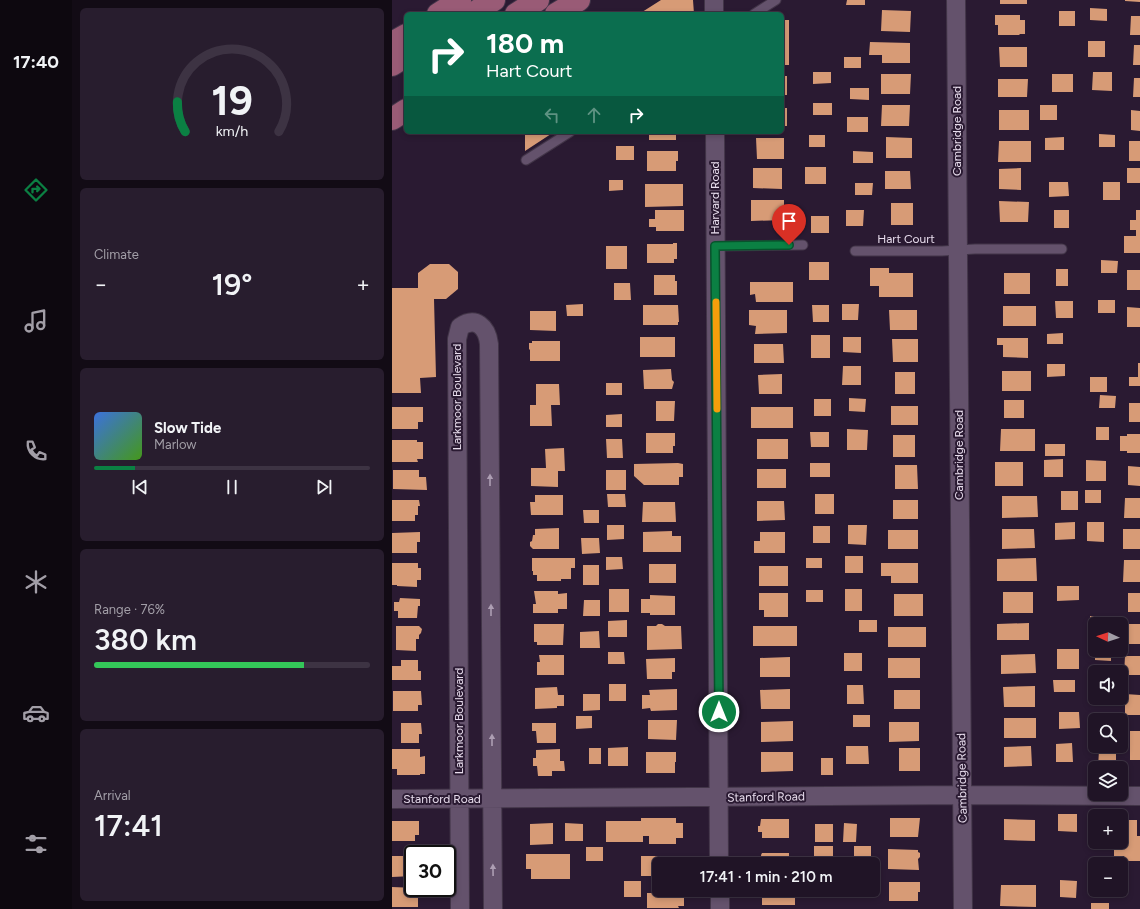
<!DOCTYPE html>
<meta charset="utf-8">
<style>
:root{--surface:#201426;--page:#281d2e;--text:#f1f3f6;--muted:#a29ea7;--line:#3d3343;--accent:#0b8043}
body{margin:0;font-family:Figtree,sans-serif;background:var(--page);color:var(--text);height:100vh;display:flex;flex-direction:column;font-size:15px;white-space:nowrap}
*{box-sizing:border-box;margin:0}
p{font-size:13px;color:var(--muted)}
.icon{flex:none;width:22px;height:22px;fill:none;stroke:currentColor;stroke-width:2;stroke-linecap:round;stroke-linejoin:round}
.map{position:relative;flex:1;overflow:hidden}
.drawer{display:flex;flex-direction:column;gap:8px;padding:8px;background:#120b15;width:320px}
.drawer>*{flex:none}
.hud{position:absolute;left:12px;top:12px;width:380px;height:122px;border-radius:6px;box-shadow:0 2px 6px #0003,0 0 0 1px var(--line);background:#0b6e4f;color:#fff;overflow:hidden}
.needle{width:26px;rotate:273deg}
.fabs{position:absolute;left:696px;top:617px;display:grid;gap:8px}
.fabs a{display:grid;place-items:center;width:40px;height:40px;border-radius:6px;background:var(--surface);box-shadow:0 2px 6px #0003,0 0 0 1px var(--line);font-size:20px}
.speed{position:absolute;left:12px;top:845px;display:flex;gap:8px;font-size:20px;font-weight:700;text-align:center}
.speed>*{display:grid;place-content:center;width:52px;height:52px;border-radius:50%;background:var(--surface);box-shadow:0 2px 6px #0003,0 0 0 1px var(--line);line-height:1}
.speed .limit{border:2px solid #111;border-radius:6px;background:#fff;color:#111}
.pin{position:absolute;display:grid;place-items:center;width:34px;height:34px;color:#fff;margin:-41px -17px;border-radius:50% 50% 50% 0;rotate:-45deg;box-shadow:0 0 4px #0007}
.pin .icon{rotate:45deg}
.me{position:absolute;width:44px;margin:-22px;rotate:0deg;stroke-linejoin:round;filter:drop-shadow(0 0 3px #0008)}
.turn{display:flex;align-items:center;gap:14px;height:84px;padding:0 16px;font-size:18px}
.turn .icon{width:52px;height:52px;stroke-width:2.5}
.turn b{display:block;font-size:28px;line-height:34px}
.lanes{display:flex;align-items:center;height:38px;padding:0 16px;background:#0003;justify-content:center;gap:20px;direction:ltr}
.lanes .off{opacity:.35}
.big{font-size:30px;font-weight:600;line-height:1.1}
.drawer .tile{flex:1;display:flex;flex-direction:column;justify-content:center;gap:6px;min-width:0;padding:0 14px;border-radius:6px;background:var(--page)}
.drawer .dial{align-items:center;gap:0}
.dial svg{height:104px;overflow:visible;fill:none;stroke:var(--line);stroke-width:7;stroke-linecap:round;text-anchor:middle}
.dial text{fill:var(--text);stroke:none}
.song{display:flex;align-items:center;gap:12px}
.cover{width:48px;height:48px;border-radius:6px;background:linear-gradient(135deg,hsl(220 70% 55%),hsl(100 70% 35%))}
.played{height:4px;border-radius:2px;background:linear-gradient(90deg,var(--accent) 15%,var(--line) 15%)}
.keys{display:flex;justify-content:space-around;direction:ltr}
.heat{display:flex;justify-content:space-between;align-items:center;font-size:22px;direction:ltr}
.charge{height:6px;border-radius:3px;background:linear-gradient(90deg,#34c759 76%,var(--line) 0)}
.trip{position:absolute;left:260px;top:857px;width:228px;height:40px;border-radius:6px;background:var(--surface);box-shadow:0 2px 6px #0003,0 0 0 1px var(--line);font-weight:600;line-height:40px;text-align:center}
main{display:flex;flex:1;min-height:0}
.tab-bar{display:flex;flex-direction:column;width:72px;justify-content:space-around;align-items:center;background:#0d080f;color:var(--muted)}
.tab-bar .icon{width:28px;height:28px}
.tab-bar .selected{color:var(--accent)}
.tab-bar b{font-size:18px;color:var(--text)}
.map>svg:first-child{display:block}
.building{fill:#d79b76}
.lines{fill:none;stroke-linecap:round;stroke-linejoin:round}
.service-casing{stroke:#423548;stroke-width:11}
.minor-casing{stroke:#423548;stroke-width:20}
.primary-casing{stroke:#423548;stroke-width:24}
.service{stroke:#64526c;stroke-width:9}
.minor{stroke:#64526c;stroke-width:18}
.primary{stroke:#995b76;stroke-width:22}
.oneway{fill:#ad9eb3}
.route-casing{stroke:#07532c;stroke-width:10}
.route{stroke:#0b8043;stroke-width:7}
.slow{stroke:#f59e0b;stroke-width:7}
.labels{text-anchor:middle;dominant-baseline:central;stroke-width:4;stroke-linejoin:round;paint-order:stroke}
.street-label{font-size:12px;fill:#e8dded;stroke:#2a1a32}
</style>
<main>
<nav class="tab-bar">
<b>17:40</b>
<svg class="icon selected" aria-label="directions" viewBox="0 0 24 24"><path d="M12 3l9 9-9 9-9-9zM9 14v-3h6M13 9l2 2-2 2"/></svg>
<svg class="icon" aria-label="music" viewBox="0 0 24 24"><path d="M9 18V5l10-2v13"/><circle cx="6" cy="18" r="3"/><circle cx="16" cy="16" r="3"/></svg>
<svg class="icon" aria-label="phone" viewBox="0 0 24 24"><path d="M5 4h4l2 5-3 2q2 4 5 5l2-3 5 2v4C11 20 4 13 5 4z"/></svg>
<svg class="icon" aria-label="climate" viewBox="0 0 24 24"><path d="M12 3v18M4 7l16 10M4 17L20 7"/></svg>
<svg class="icon" aria-label="car" viewBox="0 0 24 24"><path d="M5 17H2v-5l4-1 3-4h7l3 4 3 1v5h-3M9 17h6M6 11h13"/><circle cx="7" cy="17" r="2"/><circle cx="17" cy="17" r="2"/></svg>
<svg class="icon" aria-label="filters" viewBox="0 0 24 24"><path d="M4 7h16M4 17h16"/><circle cx="9" cy="7" r="2"/><circle cx="15" cy="17" r="2"/></svg>
</nav>
<section class="drawer">
<div class="tile dial"><svg viewBox="0 0 100 80">
<path d="M14 69A42 42 0 1 1 86 69"/>
<path d="M14 69A42 42 0 0 1 8 46" stroke="#0b8043"/>
<text x="50" y="56" font-size="32" font-weight="700">19</text>
<text x="50" y="72" font-size="11">km/h</text>
</svg></div>
<div class="tile"><p>Climate</p>
<div class="heat"><a>−</a><b class="big">19°</b><a>+</a></div>
</div>
<div class="tile">
<div class="song"><i class="cover"></i><div><b>Slow Tide</b><p>Marlow</p></div></div>
<div class="played"></div>
<div class="keys"><svg class="icon" aria-label="previous" viewBox="0 0 24 24"><path d="M18 5L8 12l10 7zM5 5v14"/></svg><svg class="icon" aria-label="pause" viewBox="0 0 24 24"><path d="M8 5v14M16 5v14"/></svg><svg class="icon" aria-label="next" viewBox="0 0 24 24"><path d="M6 5l10 7-10 7zM19 5v14"/></svg></div>
</div>
<div class="tile"><p>Range · 76%</p><b class="big">380 km</b><div class="charge"></div></div>
<div class="tile"><p>Arrival</p><b class="big">17:41</b></div>
</section>
<div class="map">
<svg width="748" height="909" viewBox="0 0 748 909">
<rect width="100%" height="100%" fill="#2a1a32"/>
<path class="building" d="M269,0H301L302,14H247Z
M455,0H473V5H454Z
M608,0H635V4H608Z
M733,0H748V2L733,1Z
M698,8L715,9V21L698,20Z
M490,10L519,11L518,32L489,31Z
M667,11H683V26H667Z
M603,15H628V20H633V34H628L627,35H606V25H603Z
M739,16H748V35H738Z
M390,20H397V65H390Z
M696,41H713V57H696Z
M478,42L518,43V63H490V55H477Z
M742,45H748V65H741Z
M607,47H635V67H608Z
M452,57H469V68H452Z
M421,72H439V83L421,84Z
M701,72H720V91L700,90Z
M489,74H519L518,94H489Z
M660,74H681V92H660Z
M390,76H395V95H390Z
M742,78H748V97H741Z
M606,79H636L635,97H606Z
M458,88H477V100L458,99Z
M421,103H440V115H421Z
M490,105H518L517,126H489Z
M648,105H665V120H648Z
M390,108H395V126H390Z
M607,110H637V130H607Z
M739,110L748,111V131L739,130Z
M455,117H476V132H455Z
M133,132H162L133,151Z
M257,132H284V140H257Z
M707,134L723,135V147H707Z
M417,135H433V147H417Z
M494,137L520,138V158H494Z
M672,137V150H653V138Z
M364,138H392V159H365Z
M607,141H639V162H606Z
M737,141H748V161H737Z
M224,146H242V160H224Z
M255,151H286V161H284V171H255Z
M461,151L481,152V163H461Z
M413,167H434V184H413Z
M361,168H390V189L361,188Z
M629,168V190L607,189V169Z
M735,168H748V183H735Z
M493,171H518L519,189H493Z
M217,180H231V190L217,191Z
M657,182H676L677,196L657,197Z
M711,182H728V200H711Z
M463,183H481L480,195H463Z
M253,184H291V206L253,207Z
M359,200H392V220L359,221Z
M607,201L637,202L636,222H608Z
M499,203H521V225H499Z
M263,210H292V231H264V227H257V219H263Z
M454,210H472L471,226H454Z
M662,210H677V228H662Z
M744,210H748V253H732V236H744V230H738V220H744Z
M419,216H437V233H419Z
M281,243H285V259H282V263H255V244H281Z
M214,246H235V269H214Z
M709,260L726,261L725,273H709Z
M417,262H437V280H417Z
M38,264H57L66,272V289L54,299H42L44,377L28,378L29,393H0V288H26V273Z
M478,268H497V273H521V297H487V286H478Z
M664,269H676V286H664Z
M735,270H748V290H735Z
M612,273H638V294H612Z
M262,275H283V281H285V295H262Z
M358,282H401V302H364L363,294L358,295Z
M222,283H238L239,300H222Z
M706,300H723V313H706Z
M663,301H681V318H664Z
M191,304V316H175L174,305Z
M450,304H467L466,320H450Z
M251,305H286L287,322H286V325H251Z
M420,305H437V322H421Z
M611,306H644V326H611Z
M735,307L748,308V327H735Z
M357,310H395V333L363,334L364,326L357,325Z
M497,310H525V330H498Z
M138,311H164V331L138,330Z
M671,333V344H655V334Z
M419,335H438V358H419Z
M248,337H283V357H248Z
M451,337H469V353L451,352Z
M605,338H636V358L611,357V345H605Z
M500,339H526V362H501Z
M140,341H168V361H138V350L137,349V343H140Z
M362,344H391L392,363H362Z
M746,363H748V386H737V377H746Z
M655,364H673V376L655,377Z
M451,366H469V385H450Z
M279,369L280,380L282,382L280,389H252L251,370Z
M610,371H639V391H610Z
M503,372H523V394H503Z
M390,374V394H367L366,375Z
M698,377H715V392H698Z
M214,383H230V395H214Z
M144,384H167L168,405H159L160,426H138V405H144Z
M708,395L724,396L723,408H707Z
M457,398L474,399L473,412L457,411Z
M422,399H439V416H422Z
M612,400H632V418H612Z
M264,401H283L282,421H264Z
M737,403H748V422H737Z
M499,406H526V425H499Z
M0,407H31V422H26V429H0Z
M359,407H401V428H359Z
M230,414V427H214V415Z
M704,427H717V440H704Z
M455,429L476,430L475,450H455Z
M609,429H643V451H608Z
M418,432H437V447H419Z
M254,433H283V446H281V453H254Z
M735,434H748V453H735V451H728V436H735Z
M501,435H523V457H501Z
M214,439H230L231,458H215Z
M365,439H396V459H365Z
M0,440H25V442H31V459H25L26,462H0Z
M653,444H673V456H653Z
M172,448L173,471H166V487L139,486V468H154L153,449Z
M671,459V477H652V460Z
M694,460L714,461V481H694Z
M603,462H631V486H603Z
M286,463L291,464V477H287V485H252L242,476V464Z
M418,463H438V477H418Z
M503,465H525L526,489H503Z
M736,466L748,467V486L736,485Z
M365,469H394V488H365Z
M1,470H27V477H34L35,490L1,489Z
M214,470H234V490H214Z
M693,490H709V503H693Z
M669,491H686V510H669Z
M215,494H233L234,507H216Z
M423,494H442V514H423Z
M143,495H171V515H139L138,502H143Z
M610,496H645L646,517L610,518Z
M733,498H748V518H732Z
M0,500H27L28,506H26V515H23V521H0Z
M501,500H526V519H501Z
M365,501H392L393,520L365,521Z
M251,502H283L284,522H250Z
M191,510H207V523H192Z
M683,522V539L663,540V523Z
M695,522H712V542L695,541Z
M215,525H232V539L215,540Z
M456,525H475L474,545L456,544Z
M421,526H438V543H421Z
M167,528V549H141L138,546V542L140,541L141,535H143V529Z
M610,529H642L643,548L610,549Z
M731,529H748V549H731Z
M496,530H526V549H496Z
M280,531V536H289V552H251V532Z
M28,532V542H25V553H0V533Z
M368,532H393V553H362V541H368Z
M189,538H207L208,553L190,554Z
M453,556H471V573H453Z
M214,557H230L231,569L214,570Z
M140,558H183V568H179V579H169V581H145V575H141V571H140Z
M414,558H430V568H414Z
M644,558L645,581H605V559Z
M732,560H748V582H731Z
M0,563H26V568H29V580H25V587L5,586V585H0Z
M489,563H526V583H499V576H489Z
M257,564H284V583H257Z
M191,565H207V585H191Z
M367,566H396V586H367Z
M665,586H687V600L665,601Z
M217,589H237V612H217Z
M453,589H470V611H453Z
M414,590H431V602H414Z
M142,591H166V594L175,593V609H166V613H141V604H144Z
M611,592H641V613H611Z
M367,593H396V617H372V610H367Z
M736,593H748V612H736Z
M502,594H531V616H502Z
M258,595L283,596V615H258V613H249V599H258Z
M8,598L28,599V606H26L25,618H6V611H2V602H7Z
M192,600H208V616H191Z
M698,616H715L714,624H703V628H698Z
M235,620V637H216V621Z
M467,620H485V632H467Z
M637,623V640H605V624Z
M142,624H172L171,645H145V642H142Z
M266,624H270L273,626H289L290,649L255,650V626H264Z
M736,624H748V644H735Z
M4,626H27L30,629L29,633L27,635V639H24V651L4,650Z
M361,626H405V646H361Z
M496,627H534V647H496Z
M207,631L208,648H188V632Z
M665,649H687V669H665Z
M703,650H719V661L703,660Z
M216,652H232L233,664H216Z
M452,653H470V671H452Z
M643,654L644,673L609,674V655Z
M147,655H172V675H145V662H148Z
M733,656H748V675H732Z
M398,657V677H368V658Z
M283,658V672H280V679H255L254,659Z
M496,658H528V678H496Z
M9,660H26V671H29V680H0V666H9Z
M661,680H683V692H662Z
M217,684H234V701H217Z
M455,685H471L472,704H455Z
M643,686V707H612L611,687Z
M165,687L166,695H172V706H165V708L143,709V688Z
M285,689V710L259,711L258,708L250,709V695H258L257,690Z
M398,689V709H369L368,690Z
M502,690H528V709H502Z
M1,691H29L30,705H26V711H1Z
M191,694H208V710L191,711Z
M733,694L748,695V715H733Z
M667,712H687L688,728L667,729Z
M461,715H478V727H461Z
M184,716H200V728L184,729Z
M612,718H644V738H612Z
M256,720H285L284,740L256,739Z
M401,721V741L369,742V722Z
M497,722H527V741L497,742Z
M9,723H29L30,734H27V743H9Z
M140,723H164V743H145L144,731H140Z
M738,731H748V760H738Z
M680,743L681,762H664V744Z
M454,746H476L477,764H454Z
M639,746L640,766L612,767V747Z
M236,747V766H216V748Z
M197,748H209V764H197Z
M507,748H528V771H507Z
M0,749H28V757L33,756V774H28V775H5V769H0Z
M168,749V761H172L173,771H160V776H146L145,766H141V758H144V750Z
M707,750H724V768H706Z
M254,752H284V762H283V773H254Z
M369,752H401V771L369,772Z
M429,758H441V775H429Z
M666,814H685V832L666,831Z
M249,818H284V823H291V838H284V844H257V836H251V842H214V821H249Z
M498,818H528L526,837H498Z
M369,819H397V838H370V832H366V826H368Z
M612,819L643,820V841L612,840Z
M729,820H745V836H748V861H732V856H722V843H715V842H729Z
M0,821H27V835H23V841H0Z
M161,823V844L138,845V824Z
M173,823L191,824V841H173Z
M452,823L465,824L464,842H451Z
M423,824H441V842H423Z
M696,826H703V842H714V846H696Z
M422,846H441V859H422Z
M462,846H479V861H462Z
M194,847H211V861H194Z
M496,849L526,850V852L528,853V857L526,859L527,870L496,869Z
M370,853H397V864H370L369,855Z
M134,854H178V879H139V869H134Z
M0,856H21V876L0,877Z
M249,856H286V858H291V864H267V876H249Z
M668,880L685,881L684,898L668,897Z
M232,881H249V897H232Z
M497,882H528V892H526V901H497Z
M609,885H644V907L608,906Z
M265,886H267V890H287V892H292V906H286L287,908H255V893H265Z
M0,887L25,888L27,890L26,895V907H0Z
M368,890H403V905H370V895L368,894Z
M423,890H441V895L423,894Z
M699,903H717V909H699Z"/>
<g class="lines">
<g class="service-casing">
<path id="service" d="M362,14L384,0
M134,160L178,132
M323,246L411,245
M463,251H550L583,249H670"/>
</g>
<g class="minor-casing">
<path id="minor" d="M322,0V14
M564,0L571,909
M323,132L327,864
M0,799L570,795L748,796
M328,890V909
M68,909L65,339L68,327C84,316 95,327 97,344L101,909"/>
</g>
<g class="primary-casing">
<path id="primary" d="M46,14L68,0
M80,14L102,0
M124,14L146,0
M164,14L187,0
M0,43L14,35
M0,65L14,56
M0,119L14,110"/>
</g>
<use href="#service" class="service"/>
<use href="#minor" class="minor"/>
<use href="#primary" class="primary"/>
</g>
<defs><path id="oneway-solid" d="M-6-.8H1V-3.2L6.5 0L1 3.2V.8H-6Z"/></defs>
<g class="oneway">
<use href="#oneway-solid" transform="translate(98 480) rotate(-90)"/>
<use href="#oneway-solid" transform="translate(99 610) rotate(-90)"/>
<use href="#oneway-solid" transform="translate(100 740) rotate(-90)"/>
<use href="#oneway-solid" transform="translate(101 870) rotate(-91)"/>
</g>
<g class="lines">
<g class="route-casing">
<path id="route" d="M327,712L323,246L397,245"/>
</g>
<use href="#route" class="route"/>
<path class="slow" d="M324,302L325,409"/>
</g>
<g class="labels">
<g class="street-label">
<text transform="translate(565 131) rotate(-90)">Cambridge Road</text>
<text transform="translate(323 198) rotate(-90)">Harvard Road</text>
<text x="514" y="239">Hart Court</text>
<text transform="translate(65 397) rotate(-90)">Larkmoor Boulevard</text>
<text transform="translate(567 455) rotate(-90)">Cambridge Road</text>
<text transform="translate(67 721) rotate(-90)">Larkmoor Boulevard</text>
<text transform="translate(570 778) rotate(-91)">Cambridge Road</text>
<text transform="translate(374 797) rotate(-1)">Stanford Road</text>
<text x="50" y="799">Stanford Road</text>
</g>
</g>
</svg>
<div class="fabs">
<a><svg class="needle" viewBox="-14 -14 28 28"><path d="M0-13l5 13h-10z" fill="#e53935"/><path d="M0 13l5-13h-10z" fill="#a29ea7"/></svg></a>
<a><svg class="icon" aria-label="sound" viewBox="0 0 24 24"><path d="M4 9h4l5-4v14l-5-4H4zM17 9q2 3 0 6"/></svg></a>
<a><svg class="icon" aria-label="search" viewBox="0 0 24 24"><circle cx="10" cy="10" r="6"/><path d="M15 15l6 6"/></svg></a>
<a><svg class="icon" aria-label="layers" viewBox="0 0 24 24"><path d="M12 4l9 5-9 5-9-5zM3 14l9 5 9-5"/></svg></a>
<a>+</a>
<a>−</a>
</div>
<div class="speed"><div class="limit">30</div></div>
<div class="pin" style="left:397px;top:245px;background:#d93025"><svg class="icon" aria-label="arrive" viewBox="0 0 24 24"><path d="M6 21V4h12l-3 4 3 4H6"/></svg></div>
<svg class="me" style="left:327px;top:712px" viewBox="-20 -20 40 40"><circle r="17" fill="#0b8043" stroke="#fff" stroke-width="3"/><path d="M0-11L8 9 0 5-8 9z" fill="#fff"/></svg>
<div class="trip">17:41 · 1 min · 210 m</div>
<div class="hud">
<div class="turn"><svg class="icon" aria-label="right" viewBox="0 0 24 24"><path d="M7 20v-9h11M14 6l5 5-5 5"/></svg><div><b>180 m</b>Hart Court</div></div>
<div class="lanes"><svg class="icon off" aria-label="left" viewBox="0 0 24 24"><path d="M17 20v-9H6M10 6l-5 5 5 5"/></svg><svg class="icon off" aria-label="ahead" viewBox="0 0 24 24"><path d="M12 20V5M6 11l6-6 6 6"/></svg><svg class="icon" aria-label="right" viewBox="0 0 24 24"><path d="M7 20v-9h11M14 6l5 5-5 5"/></svg></div>
</div>
</div>
</main>
